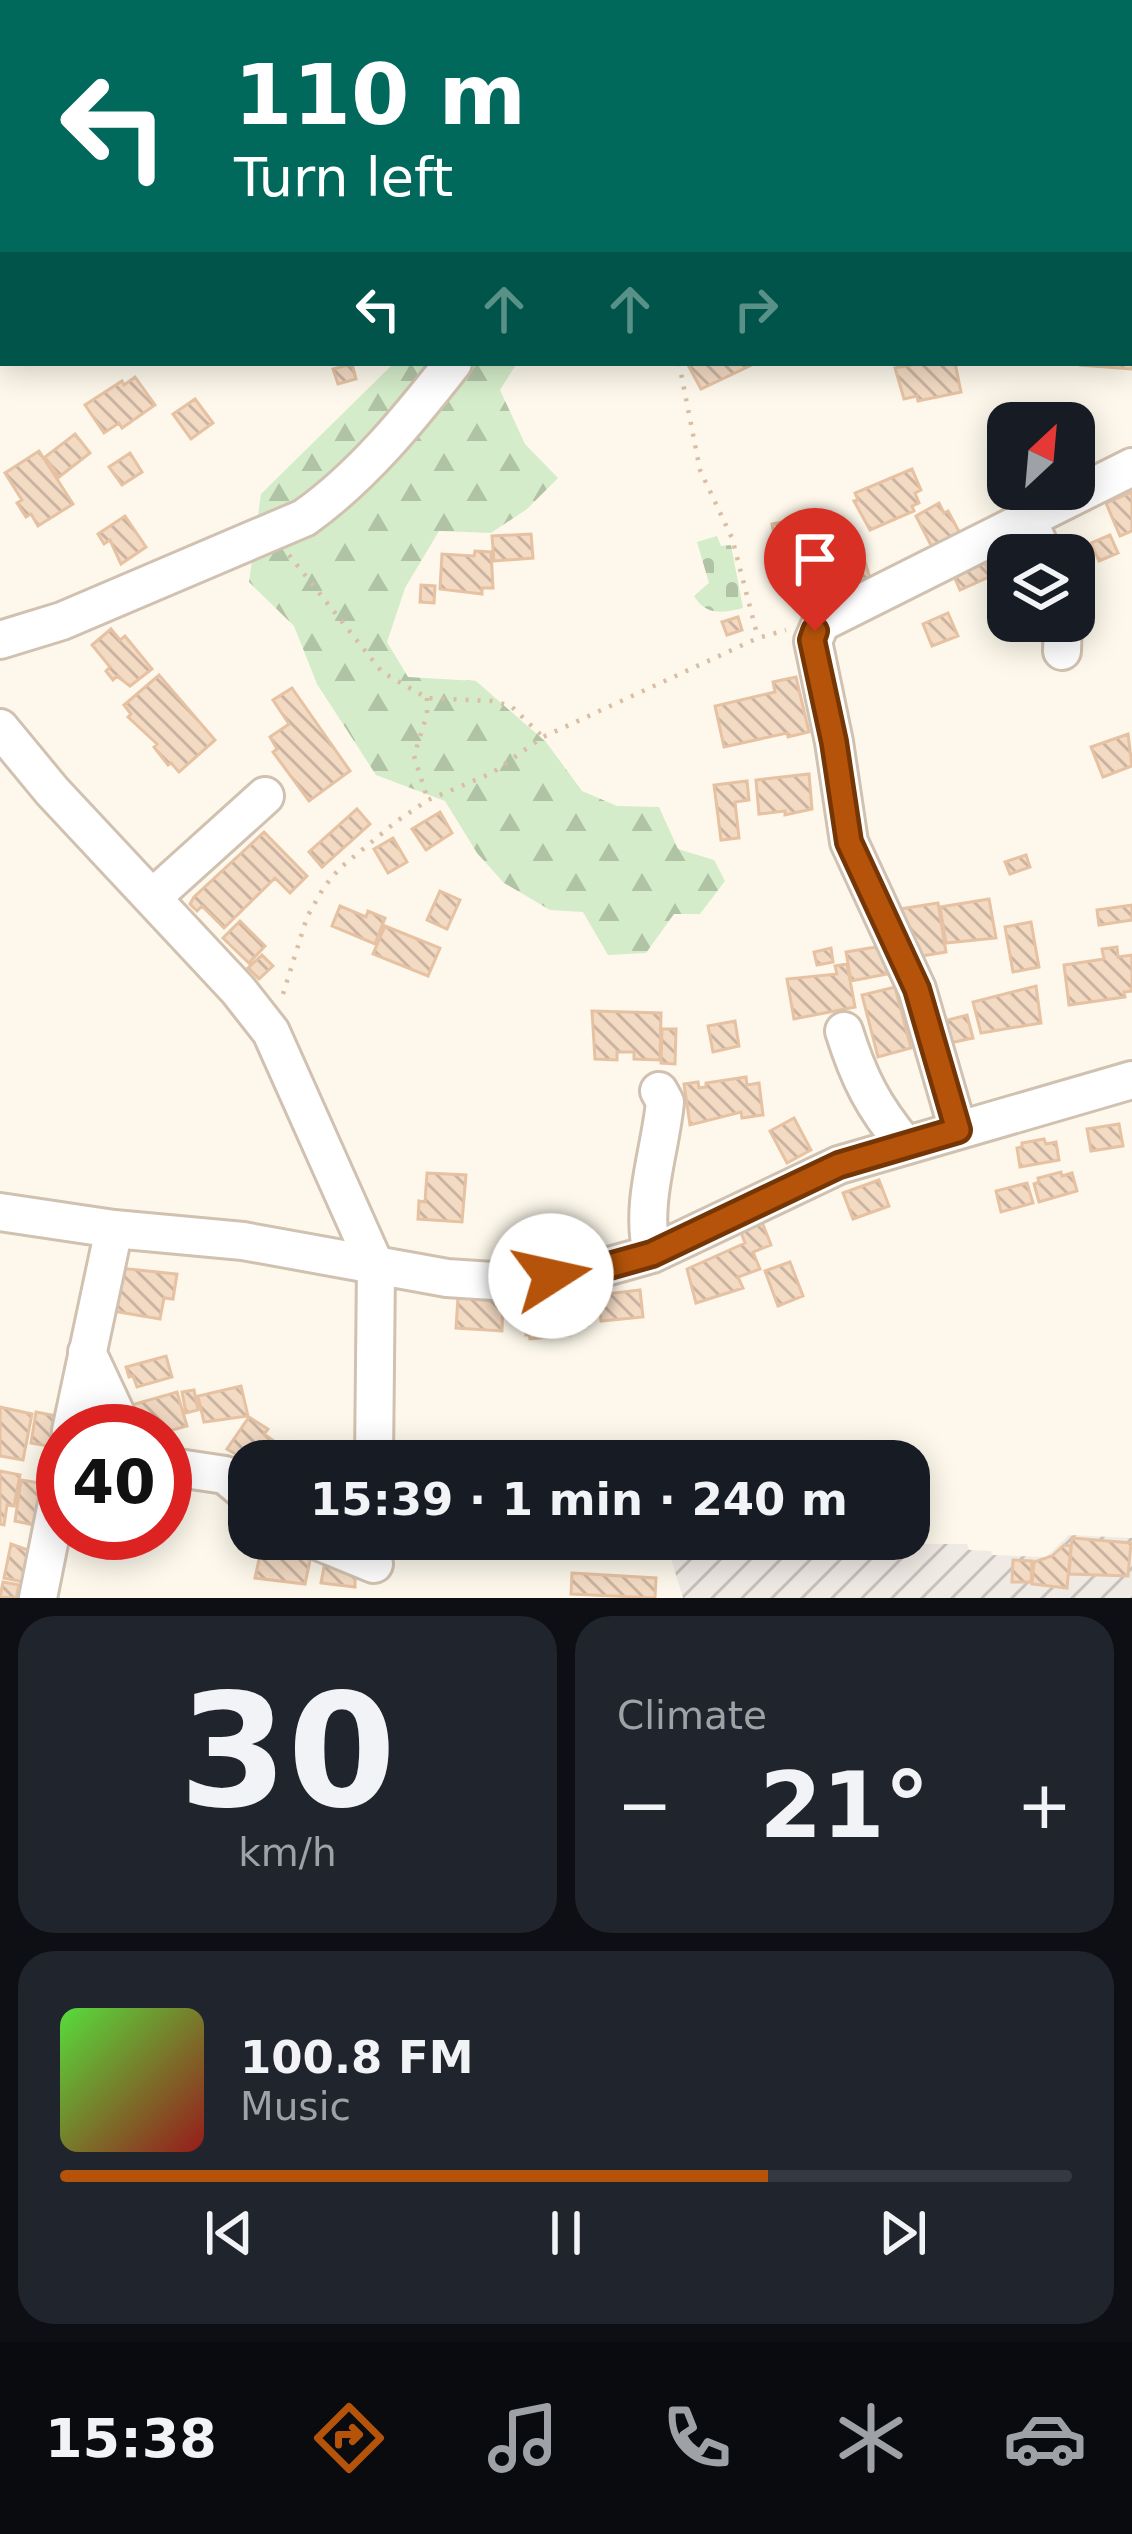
<!DOCTYPE html>
<meta charset="utf-8">
<style>
:root{--surface:#171b24;--page:#20242c;--text:#f1f3f6;--muted:#9ea1a6;--line:#363941;--accent:#b45309}
body{margin:0;font-family:"DejaVu Sans",sans-serif;background:var(--page);color:var(--text);height:100vh;display:flex;flex-direction:column;font-size:45px;white-space:nowrap}
*{box-sizing:border-box;margin:0}
p{font-size:39px;color:var(--muted)}
.icon{flex:none;width:66px;height:66px;fill:none;stroke:currentColor;stroke-width:2;stroke-linecap:round;stroke-linejoin:round}
.map{position:relative;height:1598px;overflow:hidden}
.details{display:flex;flex-direction:column;gap:18px;padding:18px;background:#0d0f14;flex:1}
.details>*{flex:none}
.banner{position:absolute;left:0px;top:0px;width:1134px;height:366px;box-shadow:0 6px 30px #0003;background:#00695c;color:#fff;overflow:hidden}
.needle{width:78px;rotate:26deg}
.fabs{position:absolute;left:987px;top:402px;display:grid;gap:24px}
.fabs a{display:grid;place-items:center;width:108px;height:108px;border-radius:24px;background:var(--surface);box-shadow:0 6px 30px #0003;font-size:60px}
.speed{position:absolute;left:36px;top:1404px;display:flex;gap:24px;font-size:60px;font-weight:700;text-align:center}
.speed>*{display:grid;place-content:center;width:156px;height:156px;border-radius:50%;background:var(--surface);box-shadow:0 6px 30px #0003;line-height:1}
.speed .limit{border:18px solid #d22;background:#fff;color:#111}
.pin{position:absolute;display:grid;place-items:center;width:102px;height:102px;color:#fff;margin:-123px -51px;border-radius:50% 50% 50% 0;rotate:-45deg;box-shadow:0 0 12px #0007}
.pin .icon{rotate:45deg}
.me{position:absolute;width:132px;margin:-66px;rotate:80deg;stroke-linejoin:round;filter:drop-shadow(0 0 9px #0008)}
.turn{display:flex;align-items:center;gap:42px;height:252px;padding:0 36px;font-size:54px}
.turn .icon{width:156px;height:156px;stroke-width:2.5}
.turn b{display:block;font-size:84px;line-height:102px}
.lanes{display:flex;align-items:center;height:114px;padding:0 36px;background:#0003;justify-content:center;gap:60px;direction:ltr}
.lanes .off{opacity:.35}
.big{font-size:90px;font-weight:700;line-height:1.1}
.details .widget{flex:1;display:flex;flex-direction:column;justify-content:center;gap:18px;min-width:0;padding:0 42px;border-radius:36px;background:var(--page)}
.details .dial{align-items:center;gap:0}
.dial b{font-size:156px;line-height:1}
.song{display:flex;align-items:center;gap:36px}
.cover{width:144px;height:144px;border-radius:18px;background:linear-gradient(135deg,hsl(110 70% 55%),hsl(0 70% 35%))}
.played{height:12px;border-radius:6px;background:linear-gradient(90deg,var(--accent) 70%,var(--line) 70%)}
.keys{display:flex;justify-content:space-around;direction:ltr}
.heat{display:flex;justify-content:space-between;align-items:center;font-size:66px;direction:ltr}
.details .tiles{flex:1;display:grid;gap:18px;grid-template-columns:1fr 1fr}
.widget:last-child{grid-column:span 2}
.trip{position:absolute;left:228px;top:1440px;width:702px;height:120px;border-radius:36px;background:var(--surface);box-shadow:0 6px 30px #0003;font-weight:700;line-height:120px;text-align:center}
.tab-bar{display:flex;height:192px;justify-content:space-around;align-items:center;background:#090b0e;color:var(--muted)}
.tab-bar .icon{width:84px;height:84px}
.tab-bar .selected{color:var(--accent)}
.tab-bar b{font-size:54px;color:var(--text)}
.map>svg:first-child{display:block}
.industrial{fill:url(#industrial-furrows)}
.forest{fill:url(#forest-firs)}
.cemetery{fill:url(#cemetery-stones)}
.building{fill:url(#building-back-hatch);stroke:#e6c2a3;stroke-width:3}
.lines{fill:none;stroke-linecap:round;stroke-linejoin:round}
.minor-casing{stroke:#d1c1b0;stroke-width:42}
.path{stroke:#d9bea5;stroke-width:4.5;stroke-dasharray:3 9;stroke-linecap:butt}
.minor{stroke:#fff;stroke-width:36}
.route-casing{stroke:#753606;stroke-width:30}
.route{stroke:#b45309;stroke-width:21}
</style>
<div class="map">
<svg width="1132" height="1598" viewBox="0 0 1132 1598">
<defs>
<pattern id="industrial-furrows" width="10" height="10" patternUnits="userSpaceOnUse" patternTransform="scale(3)"><rect width="10" height="10" fill="#efeae4"/><path d="M-1 1l2-2M0 10L10 0M9 11l2-2" fill="none" stroke="#c7c1bb"/></pattern>
<pattern id="forest-firs" width="22" height="20" patternUnits="userSpaceOnUse" patternTransform="scale(3)"><rect width="22" height="20" fill="#d4ecc9"/><path d="M5 1l3.5 6h-7zM16 11l3.5 6h-7z" fill="#b1c3a5"/></pattern>
<pattern id="cemetery-stones" width="16" height="16" patternUnits="userSpaceOnUse" patternTransform="scale(3)"><rect width="16" height="16" fill="#d4ecc9"/><path d="M2 7V4a2 2 0 0 1 4 0v3zM10 15v-3a2 2 0 0 1 4 0v3z" fill="#b1c3a5"/></pattern>
<pattern id="building-back-hatch" width="6" height="6" patternUnits="userSpaceOnUse" patternTransform="scale(3)"><rect width="6" height="6" fill="#f3dac3"/><path d="M-1 5l2 2M0 0l6 6M5-1l2 2" fill="none" stroke="#cab4a1"/></pattern>
</defs>
<rect width="100%" height="100%" fill="#fdf8eb"/>
<path class="industrial" d="M1069,1535L1132,1538V1598H683L670,1555L751,1539H781L784,1549L811,1545L812,1551L889,1544H967L969,1550L991,1551L992,1555L1046,1557Z"/>
<path class="forest" d="M456,0H1132V223L1131,3H455Z
M394,363H517L500,390L525,444L558,478L527,509L491,533L439,531L405,588L387,642L408,677L476,681L546,742L582,791L617,806L659,807L678,849L714,860L725,881L700,914H674L646,953L608,955L583,912L550,910L504,883L477,853L445,801L376,775L317,684L294,626L249,582L261,494Z"/>
<path class="cemetery" d="M717,536L721,546L731,545L743,608C723,613 706,616 694,596L709,583L697,542Z"/>
<path class="building" d="M1132,331V369L1079,365L1131,363Z
M687,363H756L701,389Z
M921,363H955L961,392L918,401L917,396L904,399L895,368Z
M352,364L356,379L338,384L333,369Z
M135,377L155,405L122,428L119,423L104,433L85,405L122,381L124,385Z
M195,399L213,423L191,439L173,414Z
M75,434L90,453L59,477L45,457Z
M39,451L73,504L38,526L31,514L26,517L17,503L22,500L5,473Z
M130,453L142,472L122,485L109,467Z
M912,469L921,490L915,493L919,503L912,506L914,511L870,530L854,501L858,500L855,493Z
M1132,492V531L1120,536L1106,503Z
M939,503L944,513L948,511L962,537L934,551L916,516Z
M822,515L829,551L782,559L778,556L772,524Z
M125,516L146,547L121,564L110,540L104,544L98,534Z
M531,534L533,558L494,561L492,536Z
M1110,535L1118,553L1099,561L1091,543Z
M858,540L872,584L847,592L833,551Z
M475,551L491,552L493,588H482V594L440,589L442,554L474,556Z
M982,557L991,576L960,590L952,572Z
M421,585L435,586L434,603L420,602Z
M948,613L958,636L932,646L923,624Z
M738,617L742,630L727,635L722,622Z
M111,629L120,640L125,636L152,669L130,686L117,676L113,680L106,671L110,667L92,645Z
M159,675L215,740L179,772L171,763L168,765L154,747L157,744L128,717L131,714L124,705Z
M796,677L809,732L788,737L787,733L724,747L715,706L775,692L773,682Z
M292,688L350,771L309,801L273,752L277,749L270,737L289,724L273,700Z
M1128,734L1132,766L1103,777L1091,747Z
M809,774L812,809L785,815V811L759,814L756,780Z
M747,781L749,800L735,802L739,838L721,840L714,785Z
M357,809L370,824L322,867L309,852Z
M440,812L452,833L426,850L412,829Z
M264,832L307,876L290,893L275,878L224,928L202,906L197,911L190,904L194,897Z
M393,838L407,862L388,873L374,849Z
M1026,855L1030,867L1010,874L1005,862Z
M440,891L460,900L447,929L427,920Z
M989,899L996,938L946,943L940,907Z
M938,903L946,952L916,957L911,929L904,930L900,909Z
M1132,905V920L1099,925L1097,910Z
M340,906L366,917L368,911L385,918L375,944L332,926Z
M240,921L265,946L249,963L223,938Z
M1031,922L1039,967L1013,972L1005,927Z
M385,926L440,948L428,976L373,954Z
M882,946L887,974L851,981L846,952Z
M1117,947L1118,957L1132,955V991L1124,992L1125,997L1069,1005L1064,965L1104,959L1102,949Z
M831,948L833,962L817,965L814,952Z
M262,955L273,966L259,979L248,968Z
M847,964L855,1007L794,1019L787,979L837,974L835,966Z
M1036,986L1041,1023L981,1033L973,1002Z
M895,987L911,1048L878,1057L862,995Z
M592,1011L661,1013L660,1060L634,1059V1052H617V1060L595,1059Z
M967,1015L973,1038L950,1043L944,1021Z
M735,1021L739,1046L713,1052L708,1026Z
M662,1029H676L675,1064L661,1063Z
M746,1077L747,1085L759,1083L763,1115L742,1118L741,1112L690,1125L684,1084L698,1082L699,1088L706,1087V1083Z
M794,1118L811,1150L787,1163L770,1131Z
M1119,1124L1123,1146L1091,1151L1087,1129Z
M1044,1139L1046,1144L1056,1142L1059,1160L1020,1167L1017,1148L1022,1147V1143Z
M1061,1172L1062,1176L1072,1173L1077,1191L1039,1202L1034,1184L1039,1182L1038,1178Z
M427,1173L466,1175L462,1222L418,1219L419,1201L425,1202Z
M879,1180L889,1206L853,1219L843,1193Z
M1027,1183L1033,1203L1001,1212L996,1191Z
M762,1222L771,1245L753,1252L760,1269L738,1277L743,1288L696,1303L687,1269L745,1243L740,1230Z
M790,1262L803,1296L778,1306L765,1271Z
M119,1268L177,1274L173,1299L164,1298L160,1319L113,1311Z
M640,1290L643,1317L601,1321L598,1295Z
M458,1297L503,1300L502,1331L456,1328Z
M580,1297L588,1325L569,1328L570,1335L530,1339L529,1335H526L523,1312L530,1311L529,1303Z
M166,1356L172,1377L137,1387L133,1376L129,1377L126,1367Z
M241,1386L248,1416L204,1422L198,1396Z
M194,1390L198,1410L186,1413L182,1392Z
M177,1392L187,1426L165,1432L135,1431L128,1406Z
M0,1407L32,1414L23,1460L0,1456Z
M36,1412L66,1418L60,1448L31,1443Z
M249,1417L268,1429L264,1434L285,1449L277,1461H249V1470L233,1460L237,1455L227,1449Z
M0,1471L20,1475L14,1506L7,1505L4,1525L0,1524Z
M21,1480L52,1485L34,1525L15,1521Z
M1072,1538L1131,1543L1128,1576L1069,1574Z
M263,1541L312,1551L305,1584L255,1578Z
M11,1544L39,1554L33,1584L4,1578Z
M1064,1545L1071,1546L1067,1588L1032,1584L1034,1562L1052,1556Z
M1013,1560L1032,1561L1031,1582H1012Z
M325,1561L355,1567V1587L321,1583Z
M572,1573L656,1578L655,1598L571,1594Z
M3,1582L19,1585L16,1598L0,1597Z"/>
<g class="lines">
<g class="minor-casing">
<path id="minor" d="M119,3L121,0
M0,129L3,126
M1131,278H1132
M1028,521L1044,555
M0,640L62,621L304,518C362,477 409,419 453,363
M1062,651L1063,621
M0,728L52,791L238,990L271,1032L376,1267L374,1461
M152,898L265,796
M844,1031C859,1079 873,1106 905,1145
M958,1130L917,989L849,842L834,742L813,641L821,623L1132,467
M0,1212L114,1229L243,1241L447,1278L493,1281L551,1277L595,1270L652,1254L839,1165L1132,1080
M652,1254C640,1203 660,1153 665,1102L659,1091
M87,1352L124,1431
M71,1431L114,1229
M165,1466L225,1475L249,1495
M313,1539L374,1564
M38,1598L63,1473"/>
</g>
<path class="path" d="M262,0L276,3
M679,363L700,470L732,538L758,638
M289,555L382,672L427,698L492,701L511,706L543,737
M427,698V714L414,756L428,800
M283,994L307,917L324,887L340,868L397,821L428,800L492,773L543,737L758,638L786,630"/>
<use href="#minor" class="minor"/>
</g>
<g class="lines">
<g class="route-casing">
<path id="route" d="M551,1276L595,1270L652,1254L839,1165L958,1130L917,989L849,842L834,742L812,640L815,631"/>
</g>
<use href="#route" class="route"/>
</g>
</svg>
<div class="fabs">
<a><svg class="needle" viewBox="-14 -14 28 28"><path d="M0-13l5 13h-10z" fill="#e53935"/><path d="M0 13l5-13h-10z" fill="#9ea1a6"/></svg></a>
<a><svg class="icon" aria-label="layers" viewBox="0 0 24 24"><path d="M12 4l9 5-9 5-9-5zM3 14l9 5 9-5"/></svg></a>
</div>
<div class="speed"><div class="limit">40</div></div>
<div class="pin" style="left:815px;top:631px;background:#d93025"><svg class="icon" aria-label="arrive" viewBox="0 0 24 24"><path d="M6 21V4h12l-3 4 3 4H6"/></svg></div>
<svg class="me" style="left:551px;top:1276px" viewBox="-20 -20 40 40"><circle r="19" fill="#fff"/><path d="M0-13L10 11 0 6-10 11z" fill="#b45309"/></svg>
<div class="trip">15:39 · 1 min · 240 m</div>
<div class="banner">
<div class="turn"><svg class="icon" aria-label="left" viewBox="0 0 24 24"><path d="M17 20v-9H6M10 6l-5 5 5 5"/></svg><div><b>110 m</b>Turn left</div></div>
<div class="lanes"><svg class="icon" aria-label="left" viewBox="0 0 24 24"><path d="M17 20v-9H6M10 6l-5 5 5 5"/></svg><svg class="icon off" aria-label="ahead" viewBox="0 0 24 24"><path d="M12 20V5M6 11l6-6 6 6"/></svg><svg class="icon off" aria-label="ahead" viewBox="0 0 24 24"><path d="M12 20V5M6 11l6-6 6 6"/></svg><svg class="icon off" aria-label="right" viewBox="0 0 24 24"><path d="M7 20v-9h11M14 6l5 5-5 5"/></svg></div>
</div>
</div>
<section class="details">
<div class="tiles">
<div class="widget dial"><b>30</b><p>km/h</p></div>
<div class="widget"><p>Climate</p>
<div class="heat"><a>−</a><b class="big">21°</b><a>+</a></div>
</div>
<div class="widget">
<div class="song"><i class="cover"></i><div><b>100.8 FM</b><p>Music</p></div></div>
<div class="played"></div>
<div class="keys"><svg class="icon" aria-label="previous" viewBox="0 0 24 24"><path d="M18 5L8 12l10 7zM5 5v14"/></svg><svg class="icon" aria-label="pause" viewBox="0 0 24 24"><path d="M8 5v14M16 5v14"/></svg><svg class="icon" aria-label="next" viewBox="0 0 24 24"><path d="M6 5l10 7-10 7zM19 5v14"/></svg></div>
</div>
</div>
</section>
<nav class="tab-bar">
<b>15:38</b>
<svg class="icon selected" aria-label="directions" viewBox="0 0 24 24"><path d="M12 3l9 9-9 9-9-9zM9 14v-3h6M13 9l2 2-2 2"/></svg>
<svg class="icon" aria-label="music" viewBox="0 0 24 24"><path d="M9 18V5l10-2v13"/><circle cx="6" cy="18" r="3"/><circle cx="16" cy="16" r="3"/></svg>
<svg class="icon" aria-label="phone" viewBox="0 0 24 24"><path d="M5 4h4l2 5-3 2q2 4 5 5l2-3 5 2v4C11 20 4 13 5 4z"/></svg>
<svg class="icon" aria-label="climate" viewBox="0 0 24 24"><path d="M12 3v18M4 7l16 10M4 17L20 7"/></svg>
<svg class="icon" aria-label="car" viewBox="0 0 24 24"><path d="M5 17H2v-5l4-1 3-4h7l3 4 3 1v5h-3M9 17h6M6 11h13"/><circle cx="7" cy="17" r="2"/><circle cx="17" cy="17" r="2"/></svg>
</nav>
